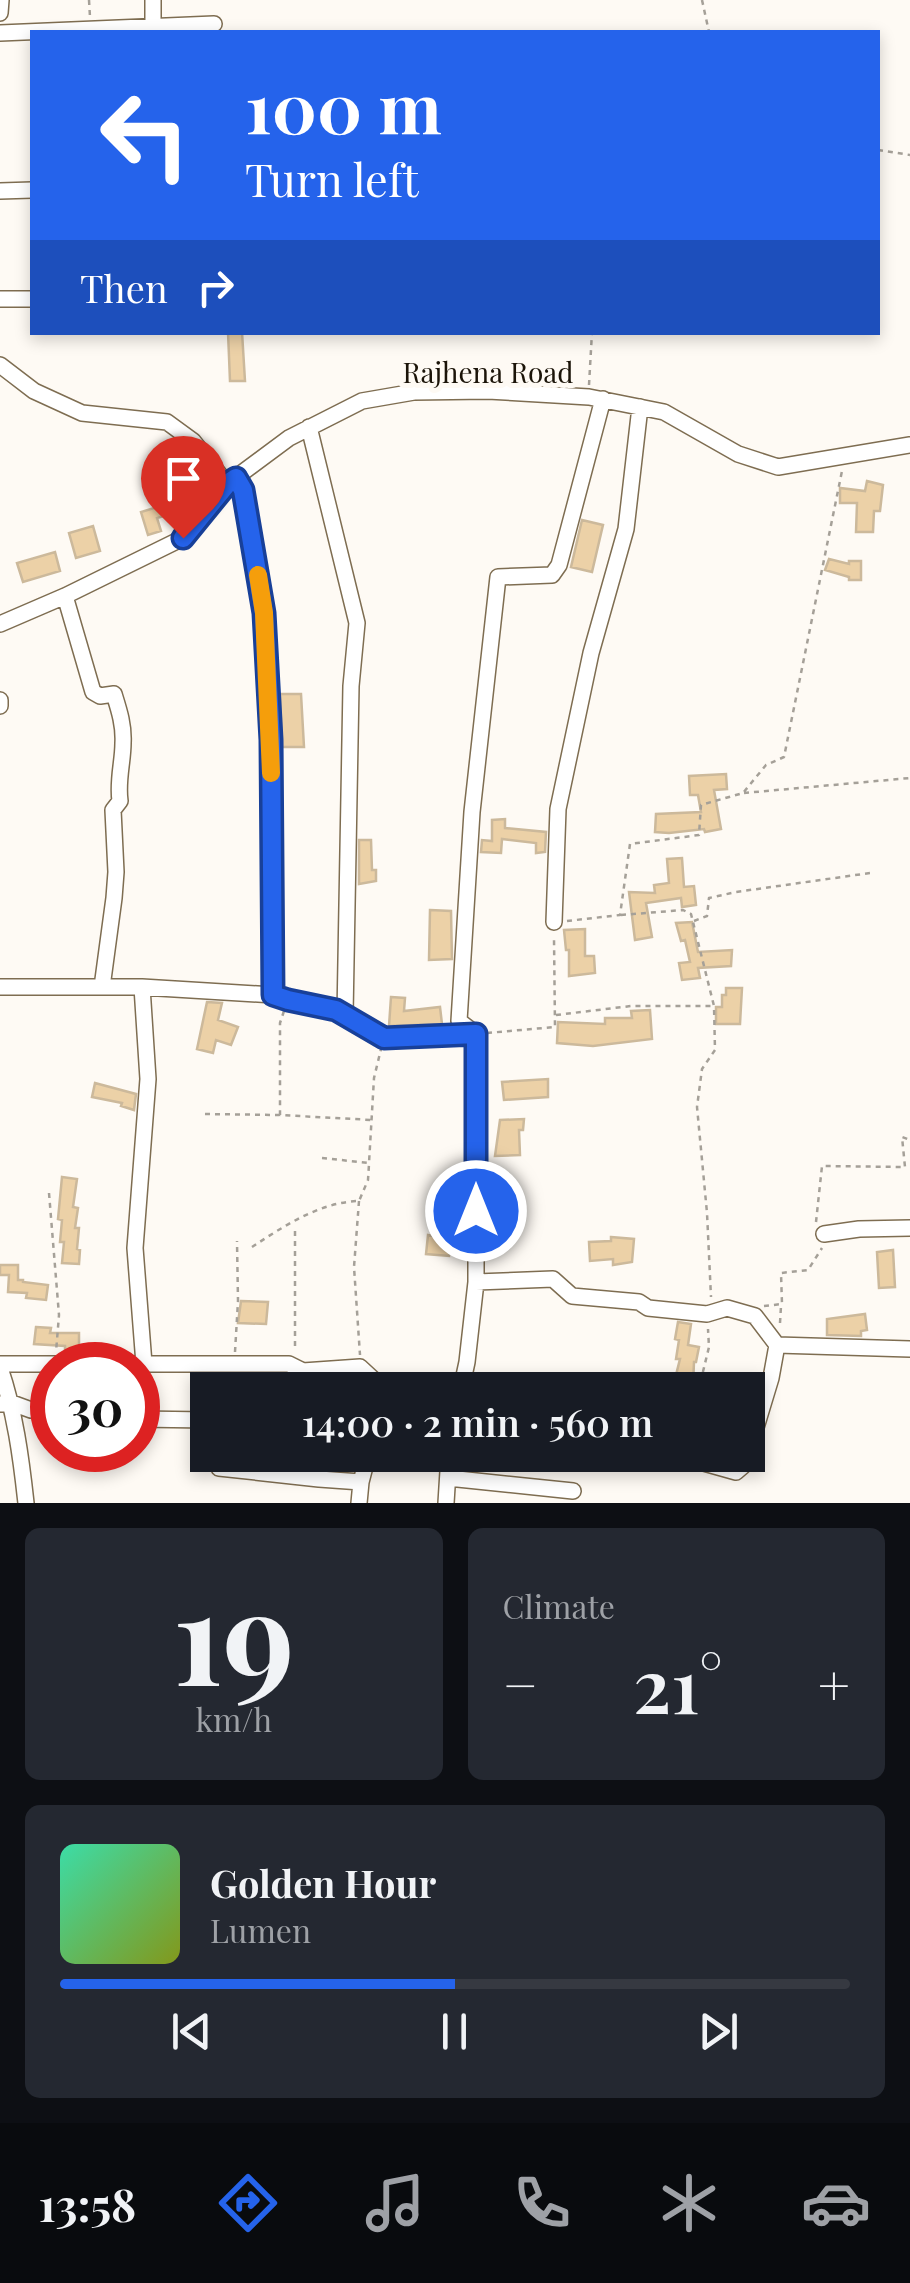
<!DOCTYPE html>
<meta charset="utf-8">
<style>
:root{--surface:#171b24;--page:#242831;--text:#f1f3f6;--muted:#9ea1a6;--line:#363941;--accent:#2563eb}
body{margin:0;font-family:"Playfair Display",serif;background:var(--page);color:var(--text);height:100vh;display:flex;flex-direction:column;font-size:38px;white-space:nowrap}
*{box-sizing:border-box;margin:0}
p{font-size:32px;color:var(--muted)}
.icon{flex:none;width:55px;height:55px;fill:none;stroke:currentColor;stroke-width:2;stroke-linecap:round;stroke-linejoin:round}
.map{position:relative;height:1503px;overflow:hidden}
.drawer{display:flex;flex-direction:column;gap:25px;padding:25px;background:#0d0f14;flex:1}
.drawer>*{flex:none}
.banner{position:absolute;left:30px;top:30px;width:850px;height:305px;border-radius:0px;box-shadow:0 5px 15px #0003;background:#2563eb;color:#fff;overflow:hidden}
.speed{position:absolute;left:30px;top:1342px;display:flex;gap:20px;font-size:50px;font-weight:700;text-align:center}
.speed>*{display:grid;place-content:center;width:130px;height:130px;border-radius:50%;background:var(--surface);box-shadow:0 5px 15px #0003;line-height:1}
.speed .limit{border:15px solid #d22;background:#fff;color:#111}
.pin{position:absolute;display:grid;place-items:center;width:85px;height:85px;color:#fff;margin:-102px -42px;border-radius:50% 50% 50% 0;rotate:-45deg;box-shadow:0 0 10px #0007}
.pin .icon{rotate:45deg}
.me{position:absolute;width:110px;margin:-55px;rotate:0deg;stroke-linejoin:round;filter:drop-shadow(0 0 8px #0008)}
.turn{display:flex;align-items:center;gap:35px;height:210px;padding:0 50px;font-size:45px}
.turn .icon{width:130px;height:130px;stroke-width:2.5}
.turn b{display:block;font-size:70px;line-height:85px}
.then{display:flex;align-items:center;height:95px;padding:0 50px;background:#0003;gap:20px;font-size:38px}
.big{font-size:75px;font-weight:600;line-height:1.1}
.drawer .card{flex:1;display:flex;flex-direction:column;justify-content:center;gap:15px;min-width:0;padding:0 35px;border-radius:15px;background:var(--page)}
.drawer .dial{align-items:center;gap:0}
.dial b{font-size:130px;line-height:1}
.song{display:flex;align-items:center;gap:30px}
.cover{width:120px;height:120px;border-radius:15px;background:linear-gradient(135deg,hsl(160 70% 55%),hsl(70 70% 35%))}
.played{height:10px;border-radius:5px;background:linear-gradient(90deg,var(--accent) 50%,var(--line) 50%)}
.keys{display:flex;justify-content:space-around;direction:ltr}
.heat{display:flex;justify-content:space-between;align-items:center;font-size:55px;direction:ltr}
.drawer .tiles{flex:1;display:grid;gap:25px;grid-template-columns:1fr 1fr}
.card:last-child{grid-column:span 2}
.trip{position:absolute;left:190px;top:1372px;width:575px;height:100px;border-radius:0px;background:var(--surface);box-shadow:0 5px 15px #0003;font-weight:600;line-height:100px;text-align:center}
.dock{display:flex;height:160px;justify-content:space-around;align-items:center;background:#090b0e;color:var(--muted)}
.dock .icon{width:70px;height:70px}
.dock .selected{color:var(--accent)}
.dock b{font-size:45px;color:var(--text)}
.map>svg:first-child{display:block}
.building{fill:#ecd1a7;stroke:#ccb99b;stroke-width:2.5}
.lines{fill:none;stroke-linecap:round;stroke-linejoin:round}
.minor-casing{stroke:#7e6d51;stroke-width:18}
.path{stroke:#a5a098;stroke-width:2.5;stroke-dasharray:5 5;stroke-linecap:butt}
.minor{stroke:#fff;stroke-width:15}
.route-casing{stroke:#184099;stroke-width:25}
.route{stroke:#2563eb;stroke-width:18}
.slow{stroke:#f59e0b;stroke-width:18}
.labels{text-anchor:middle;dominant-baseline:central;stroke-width:10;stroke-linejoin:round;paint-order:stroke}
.street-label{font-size:28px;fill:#1b1409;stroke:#fefaf4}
</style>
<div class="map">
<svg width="910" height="1503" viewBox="0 0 910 1503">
<rect width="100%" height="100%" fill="#fefaf4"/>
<path class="building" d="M228,332H242L245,381H230Z
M867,481L883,485L880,511H874L873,532H856L857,503H840V488L865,491Z
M184,499L187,509L157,518L161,531L148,535L141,512Z
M582,520L603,525L592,572L571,567Z
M93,526L100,551L76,558L69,533Z
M55,552L60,571L23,582L17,563Z
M829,559L849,564V561H861V580H849V577L825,570Z
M280,694H301L304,747H282Z
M726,774L727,789L714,790L721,829L705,832L704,829L669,833L655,832L656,814L701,812L698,795H690L689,776Z
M505,819V828L546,832L545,852L536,853V843L502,839L501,853L481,852L482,840L492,841V820Z
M359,840H371L372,870H376V881L359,884Z
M682,858L684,887L694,886L696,905L682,907L681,898L646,903L652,937L635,940L629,892L655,893L654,885L669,883L667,859Z
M430,910L451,911L452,959L429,960Z
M692,922L698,952L732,950L731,966L698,968L700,978L682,980L679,963L690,962L685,940L681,941L676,923Z
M585,929V956H594L595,973L569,976V950H566L564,930Z
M726,988H742L740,1024H716V1007H722V995H726Z
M391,997L405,998L404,1011L440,1007L442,1024L389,1026Z
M207,1002L222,1003L218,1020L238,1027L231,1045L216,1040L213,1053L197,1049Z
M650,1010L652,1039L593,1046L557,1043L558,1022L605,1024V1018H632L631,1011Z
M548,1079V1097L504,1100L502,1082Z
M95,1083L136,1094L134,1110L121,1106L122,1103L92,1097Z
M524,1119L523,1130H519L520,1155L495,1156L500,1120Z
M62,1177L77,1179L73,1207L78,1208L75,1228H79L77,1249L80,1250L79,1264L62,1263L64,1242H60L62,1220L58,1219Z
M433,1213H452L449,1256L426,1254L428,1235L433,1236Z
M611,1237L634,1239L632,1262L613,1265V1259L590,1261L589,1242L611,1241Z
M893,1250L895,1287L879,1288L877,1252Z
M0,1265H18V1280H23V1282L48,1285L46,1300L26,1298L27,1293L8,1292L9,1275H0Z
M241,1301L268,1302L266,1324L238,1323Z
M865,1314L867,1330L861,1331V1336L827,1335V1319Z
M678,1322L691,1324L688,1345L699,1347L696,1362H694L693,1386L674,1383L680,1359H676L679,1340L675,1339Z
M36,1327L51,1328L50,1333H79V1352H65V1346L34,1344Z"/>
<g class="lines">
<g class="minor-casing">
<path id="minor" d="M153,0V25
M0,13L1,0
M0,33L214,24
M0,191L32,190
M0,299H32
M0,365L34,391L82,413L167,422L193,441L227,484
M309,427L357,623L351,686L345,1015
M236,478L243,490L264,613L271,740L273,995
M65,596L93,692L100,696L114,694C119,710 124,725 123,743C123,762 117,781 120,801L113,810L116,872L114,898L102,987
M0,624L65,596L183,538L227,484L289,438L362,401L414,392L488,391L589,397L664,412L738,454L778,467L910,445
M0,700V706
M554,922L558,809L591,653L626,529L640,407
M0,987H142L273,995L288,1000L336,1010L384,1038L476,1034V1282L467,1362L461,1390
M142,987L148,1079L135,1248L144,1364
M476,1034L459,1021L472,812L498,577L552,575L559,565L603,399
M824,1234L859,1229L910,1228
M476,1282L553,1279L572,1296L639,1302L648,1308L707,1314L727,1308L755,1316L777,1345L910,1349
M0,1364H289L303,1371L360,1367L373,1379L372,1390
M0,1368C15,1412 21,1457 26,1503
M0,1404L12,1403L31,1410H52
M138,1419L208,1420
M748,1454L771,1378L777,1345
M654,1455L686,1458L736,1472L743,1466L747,1455
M219,1468L319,1479L361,1482L368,1455
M448,1478L573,1491
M359,1503L361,1482
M446,1503L449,1455"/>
</g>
<path class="path" d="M89,0L90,17
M702,0L709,32
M878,150L910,155
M589,385L592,332
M744,793L910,778
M621,915L683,910L691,914L714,1006L715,1050L702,1069L697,1107L707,1213L711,1297
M567,921L620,915L630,844L699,835L701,805L743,793L766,765L784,757L842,471
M694,921L707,916L709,898L736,892L870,873
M284,1011L280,1023V1115L372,1120
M556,1015L631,1006H713
M487,1033L555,1027L554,938
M205,1114L279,1115
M322,1158L369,1163L374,1078L381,1049
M49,1193L59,1315L56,1352
M359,1201L354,1267L360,1355
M816,1222L822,1166L905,1167L902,1137L910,1140
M295,1231V1351
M252,1247C284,1226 320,1202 359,1201L368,1180L369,1164
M764,1306L782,1304L781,1273L808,1270L822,1248
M780,1323L781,1306
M235,1352L238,1301L237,1241
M696,1390L699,1388L709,1347L708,1329"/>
<use href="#minor" class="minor"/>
</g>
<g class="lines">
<g class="route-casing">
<path id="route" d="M183,538L227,484L236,478L243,490L264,613L271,740L273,995L288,1000L336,1010L384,1038L476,1034V1211"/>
</g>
<use href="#route" class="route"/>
<path class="slow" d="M258,575L264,613L271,773"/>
</g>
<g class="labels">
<g class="street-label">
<text x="488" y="371">Rajhena Road</text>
</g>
</g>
</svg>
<div class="speed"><div class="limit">30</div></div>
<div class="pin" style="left:183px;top:538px;background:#d93025"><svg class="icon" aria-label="arrive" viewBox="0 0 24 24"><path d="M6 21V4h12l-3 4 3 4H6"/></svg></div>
<svg class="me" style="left:476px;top:1211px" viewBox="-20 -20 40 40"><circle r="17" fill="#2563eb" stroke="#fff" stroke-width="3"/><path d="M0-11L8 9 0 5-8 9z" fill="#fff"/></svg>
<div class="trip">14:00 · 2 min · 560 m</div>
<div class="banner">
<div class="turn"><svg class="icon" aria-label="left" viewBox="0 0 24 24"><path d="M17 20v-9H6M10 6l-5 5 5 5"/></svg><div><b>100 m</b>Turn left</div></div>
<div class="then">Then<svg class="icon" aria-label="right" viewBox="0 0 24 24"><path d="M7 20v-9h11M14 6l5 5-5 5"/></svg></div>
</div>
</div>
<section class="drawer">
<div class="tiles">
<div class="card dial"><b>19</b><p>km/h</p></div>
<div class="card"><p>Climate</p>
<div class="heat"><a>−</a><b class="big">21°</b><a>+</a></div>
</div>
<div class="card">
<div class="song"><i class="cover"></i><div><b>Golden Hour</b><p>Lumen</p></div></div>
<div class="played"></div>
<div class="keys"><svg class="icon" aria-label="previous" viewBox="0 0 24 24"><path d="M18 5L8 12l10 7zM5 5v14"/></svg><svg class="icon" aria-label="pause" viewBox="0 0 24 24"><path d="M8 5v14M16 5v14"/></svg><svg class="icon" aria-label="next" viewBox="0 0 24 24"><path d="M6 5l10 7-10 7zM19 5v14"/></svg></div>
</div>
</div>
</section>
<nav class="dock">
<b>13:58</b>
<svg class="icon selected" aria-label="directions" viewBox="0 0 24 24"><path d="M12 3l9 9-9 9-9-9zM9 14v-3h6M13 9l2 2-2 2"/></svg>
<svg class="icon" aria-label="music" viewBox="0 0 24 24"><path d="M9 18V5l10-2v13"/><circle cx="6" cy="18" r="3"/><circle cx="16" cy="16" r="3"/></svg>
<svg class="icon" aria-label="phone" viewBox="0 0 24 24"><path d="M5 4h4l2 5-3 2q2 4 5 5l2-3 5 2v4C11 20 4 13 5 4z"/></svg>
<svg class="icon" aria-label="climate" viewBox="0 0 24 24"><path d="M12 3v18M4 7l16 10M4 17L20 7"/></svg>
<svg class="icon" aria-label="car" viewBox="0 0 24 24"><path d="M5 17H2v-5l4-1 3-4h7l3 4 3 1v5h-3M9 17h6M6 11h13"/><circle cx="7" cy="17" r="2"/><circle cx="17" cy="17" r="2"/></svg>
</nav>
